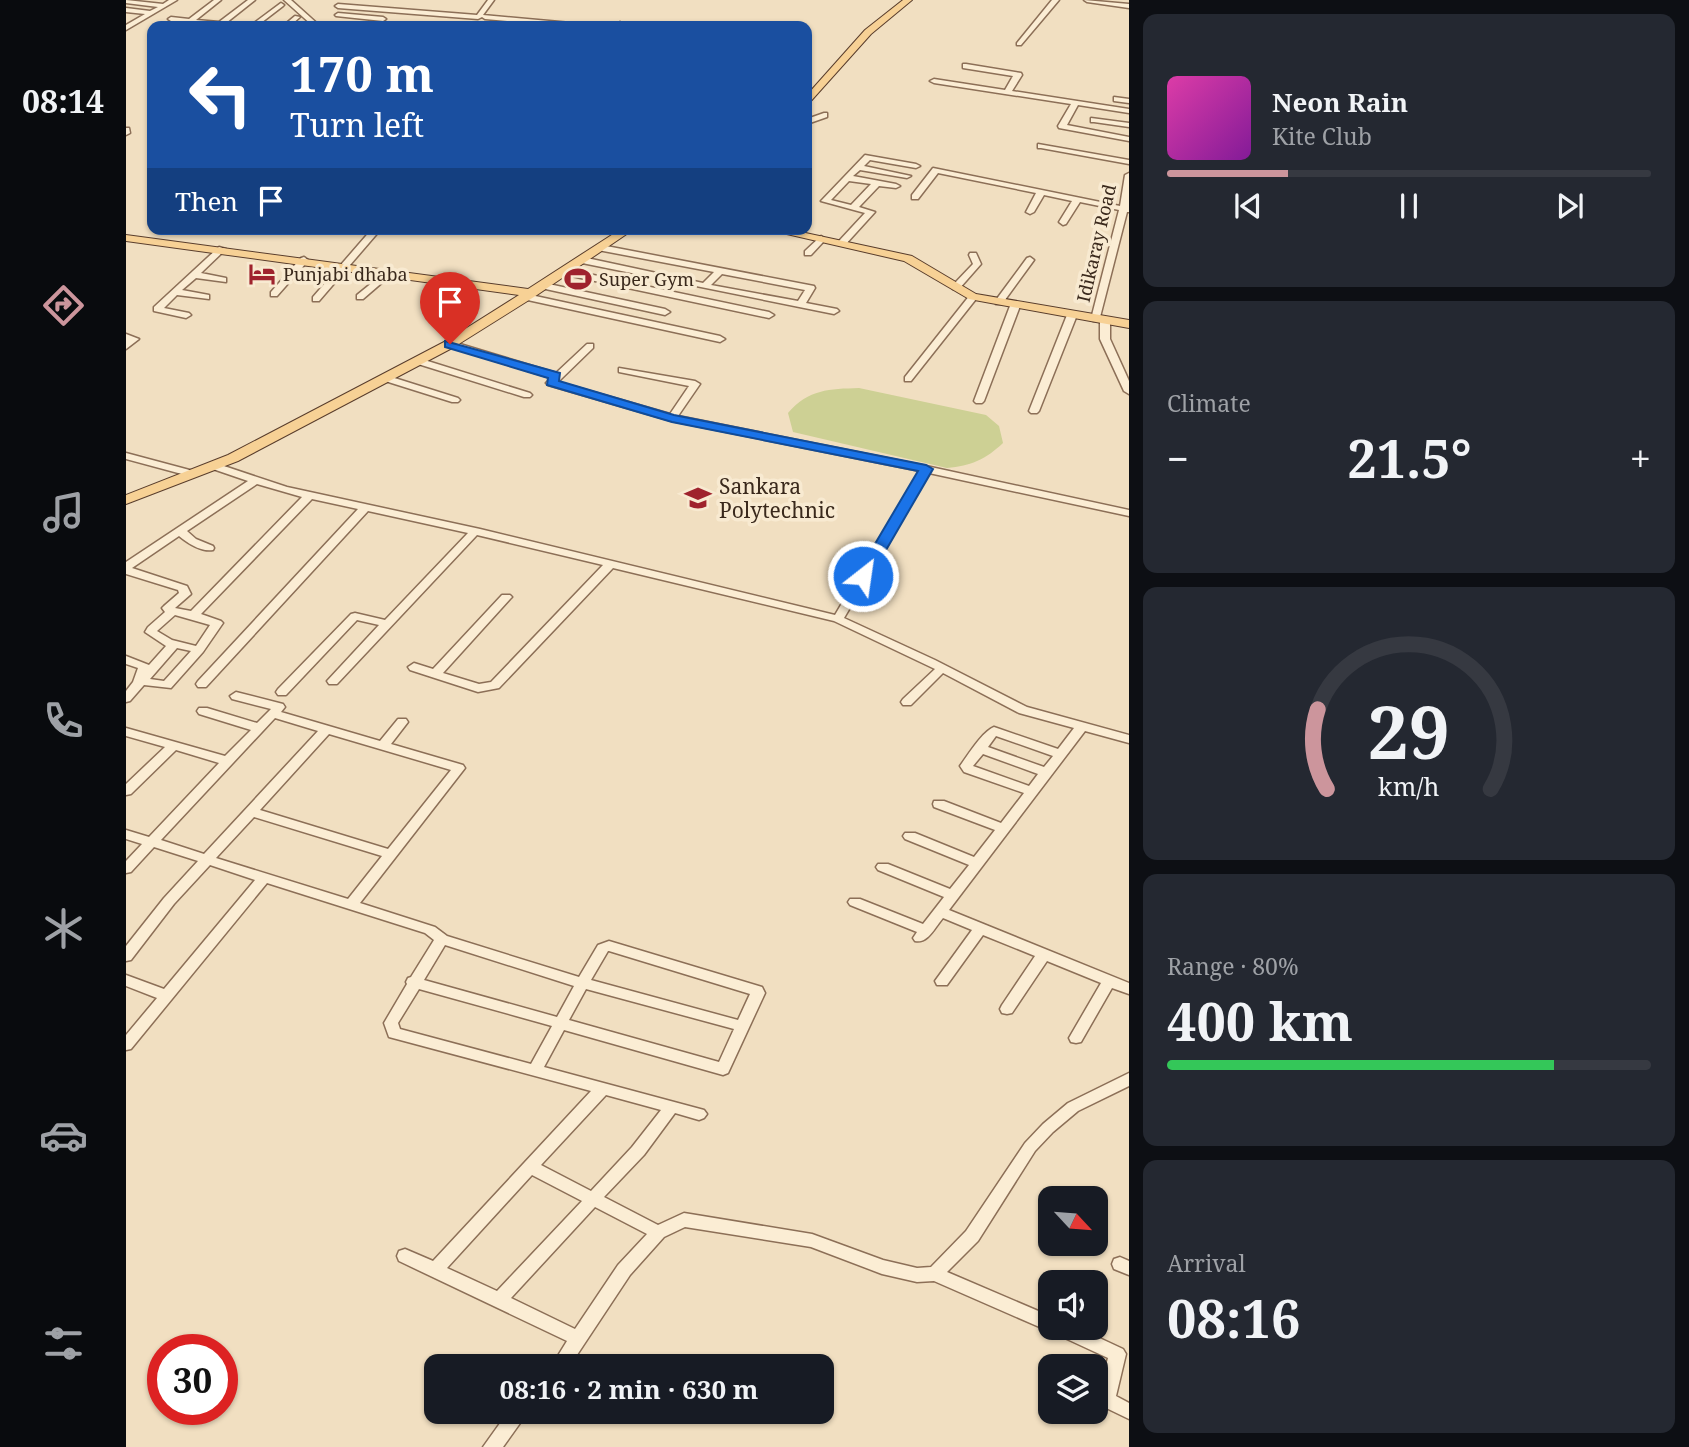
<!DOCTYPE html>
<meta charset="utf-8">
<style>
:root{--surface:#171b24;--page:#242831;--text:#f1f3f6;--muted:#9ea1a6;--line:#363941;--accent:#cc959c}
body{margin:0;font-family:"Noto Serif",serif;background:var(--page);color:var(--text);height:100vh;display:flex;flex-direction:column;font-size:26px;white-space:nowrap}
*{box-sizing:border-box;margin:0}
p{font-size:23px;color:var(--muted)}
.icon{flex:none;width:38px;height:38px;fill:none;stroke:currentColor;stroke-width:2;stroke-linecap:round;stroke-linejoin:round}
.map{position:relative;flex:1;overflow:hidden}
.panel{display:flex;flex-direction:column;gap:14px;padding:14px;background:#0d0f14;width:560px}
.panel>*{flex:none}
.hud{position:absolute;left:21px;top:21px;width:665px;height:214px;border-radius:14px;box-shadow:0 2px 5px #0004;background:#1a4fa0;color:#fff;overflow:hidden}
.needle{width:46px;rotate:116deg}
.fabs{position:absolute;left:912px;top:1186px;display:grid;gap:14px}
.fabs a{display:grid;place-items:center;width:70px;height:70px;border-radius:14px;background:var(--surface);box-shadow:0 2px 5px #0004;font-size:35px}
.speed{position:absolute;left:21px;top:1334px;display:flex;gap:14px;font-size:35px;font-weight:700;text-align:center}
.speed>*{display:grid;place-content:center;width:91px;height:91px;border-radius:50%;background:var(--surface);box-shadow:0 2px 5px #0004;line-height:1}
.speed .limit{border:10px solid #d22;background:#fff;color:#111}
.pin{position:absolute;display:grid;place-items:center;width:60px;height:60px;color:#fff;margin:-72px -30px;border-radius:50% 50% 50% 0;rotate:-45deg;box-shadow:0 0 7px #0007}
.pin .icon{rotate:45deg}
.me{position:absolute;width:77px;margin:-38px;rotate:30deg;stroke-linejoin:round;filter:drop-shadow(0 0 5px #0008)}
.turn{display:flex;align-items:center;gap:24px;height:147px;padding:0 28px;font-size:32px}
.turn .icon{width:91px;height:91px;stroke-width:2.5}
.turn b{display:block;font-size:49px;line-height:60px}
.then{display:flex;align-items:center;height:66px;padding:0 28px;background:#0003;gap:14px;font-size:26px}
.big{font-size:52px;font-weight:700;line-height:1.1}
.panel .card{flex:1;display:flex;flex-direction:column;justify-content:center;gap:10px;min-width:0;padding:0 24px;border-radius:14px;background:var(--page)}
.panel .dial{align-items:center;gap:0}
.dial svg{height:182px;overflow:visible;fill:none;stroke:var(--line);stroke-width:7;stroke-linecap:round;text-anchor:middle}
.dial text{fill:var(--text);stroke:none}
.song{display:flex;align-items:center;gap:21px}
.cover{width:84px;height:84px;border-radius:10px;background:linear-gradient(135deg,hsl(320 70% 55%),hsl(290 70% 35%))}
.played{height:7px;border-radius:4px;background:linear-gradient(90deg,var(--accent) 25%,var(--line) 25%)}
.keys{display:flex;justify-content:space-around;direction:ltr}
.heat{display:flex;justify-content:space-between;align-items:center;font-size:38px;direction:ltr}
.charge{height:10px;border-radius:5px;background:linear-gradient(90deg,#34c759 80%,var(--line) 0)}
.trip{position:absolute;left:298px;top:1354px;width:410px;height:70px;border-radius:14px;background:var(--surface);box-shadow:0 2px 5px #0004;font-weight:700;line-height:70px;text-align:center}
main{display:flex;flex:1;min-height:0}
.tab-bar{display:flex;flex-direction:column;width:126px;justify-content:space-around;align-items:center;background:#090b0e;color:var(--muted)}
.tab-bar .icon{width:49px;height:49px}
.tab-bar .active{color:var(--accent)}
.tab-bar b{font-size:32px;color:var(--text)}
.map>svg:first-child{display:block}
.green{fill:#cdd094}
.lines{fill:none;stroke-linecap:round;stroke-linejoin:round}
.minor-casing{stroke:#8c6f57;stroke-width:3}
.major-casing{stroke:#593d2c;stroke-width:2}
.minor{fill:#fbedd4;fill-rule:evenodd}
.major{fill:#f7d195;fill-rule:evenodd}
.route{fill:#1a73e8;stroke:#114b97;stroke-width:2}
.labels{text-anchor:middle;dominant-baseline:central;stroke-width:7;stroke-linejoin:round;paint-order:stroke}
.far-street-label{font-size:18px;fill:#3a291c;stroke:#f8ead1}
.far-poi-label{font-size:18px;fill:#3a291c;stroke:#f8ead1;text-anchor:start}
.poi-label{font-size:21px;fill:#3a291c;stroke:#f8ead1;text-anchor:start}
</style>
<main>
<nav class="tab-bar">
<b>08:14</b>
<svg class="icon active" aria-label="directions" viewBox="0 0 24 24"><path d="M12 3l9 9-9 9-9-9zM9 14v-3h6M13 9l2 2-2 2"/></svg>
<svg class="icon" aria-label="music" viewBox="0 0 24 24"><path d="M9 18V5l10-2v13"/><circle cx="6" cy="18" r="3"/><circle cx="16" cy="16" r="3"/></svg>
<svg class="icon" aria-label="phone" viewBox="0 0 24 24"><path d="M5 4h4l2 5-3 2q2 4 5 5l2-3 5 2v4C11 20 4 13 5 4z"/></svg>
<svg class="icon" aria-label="climate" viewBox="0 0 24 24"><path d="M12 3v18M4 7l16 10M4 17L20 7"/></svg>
<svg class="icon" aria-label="car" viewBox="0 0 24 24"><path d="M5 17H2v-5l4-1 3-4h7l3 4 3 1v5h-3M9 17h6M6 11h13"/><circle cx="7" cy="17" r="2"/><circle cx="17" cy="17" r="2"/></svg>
<svg class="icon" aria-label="filters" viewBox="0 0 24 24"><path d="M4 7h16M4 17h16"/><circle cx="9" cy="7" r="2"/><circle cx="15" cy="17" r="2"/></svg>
</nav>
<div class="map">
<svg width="1003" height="1447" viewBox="0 0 1003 1447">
<rect width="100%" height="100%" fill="#f1dfc1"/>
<path class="green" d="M733,388L860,415L873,426L877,443C860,459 845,466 821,468L667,432L662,413C683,389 703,389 733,388Z"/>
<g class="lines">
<g class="minor-casing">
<path id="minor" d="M0,0L37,4L43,0H51L0,30V25L19,14L0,12V8L24,11L32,7L0,3Z
M88,0H95L70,20L93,22L122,0H129L100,23L114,24L117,26L45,21L42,19L45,17L63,19Z
M158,0H165L194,26H187Z
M362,0H368L357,15L456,24L459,26H437L359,19L356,17L352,19L212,8L209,6L212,4L351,15Z
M926,0H933L895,45H891V43Z
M958,0L1003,4V8L961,2Z
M155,3L158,5L157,6L131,26H124Z
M212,13L257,17L260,19L257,21L210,16L209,15Z
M169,16L174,17L164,26H157Z
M494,22L497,24L495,26H488Z
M840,64L895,73L896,75L886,91L1003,109V113L952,105L941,125L1003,137V141L933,128L932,126L945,104L808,83L804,81L808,79L879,90L887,76L837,68V64Z
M988,97L1003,99V103L988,101Z
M698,113H701V117L681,124V119Z
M965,118L1003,123V127L968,122H965Z
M0,128H3L4,133L0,135Z
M912,144L1003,160V164L915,148H912Z
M739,155L790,164L794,166L790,168L744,160L738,166L785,176L781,178L734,170L727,176L770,184L774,186L770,188L753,186L733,207L749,212L719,245H713V241L739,213L695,201ZM723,181L745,184L725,205L705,200Z
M807,168L994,206L999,175L1003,173V212H1001L973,321H967L965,319L993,210L954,202L940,224L937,225L933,222L946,201L918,195L908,212L904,214L900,212L910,193L812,173L792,199H786V195Z
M246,229H255L193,301H187V297Z
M695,236L699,239L698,241L685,255H679V251Z
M475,245L688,286L689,288L680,303L711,309L713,311L708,314L456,263L452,260L456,257L577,283L588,272L472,250V246ZM596,274L679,290L672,301L585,285Z
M93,247L100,249L75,273L100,278V282L70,278L56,290L83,295V299L51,295L38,308L63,313L65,315L60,318L28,311V307Z
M844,253H850L855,264L833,289H827V285L847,264L843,255Z
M178,257L182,260L181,262L151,296H145V292L175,258Z
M904,257L908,260L876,304H870V300L901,258Z
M263,269L266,270V274L237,299H231V295Z
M439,269L643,312L648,315L643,318L436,274V270Z
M418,283L539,309L544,312L539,315L415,288V284Z
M400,294L594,336L599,339L594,342L397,299L396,297Z
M847,294L851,297L850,299L785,381H779V377L844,295Z
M889,303L894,306L858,401L856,403H850L848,401L884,306Z
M946,312L951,315L913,411L911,413H905L903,411L941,315Z
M979,317L984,320V339L1003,381V394L998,391L974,339V320Z
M0,334L13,339L0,349Z
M324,341L430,373L461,344H467V348L432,382L544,414L563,386L493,372V368L569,381L574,384L552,416L800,466L1003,510V516L803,473L718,618L809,660L901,707L1003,735V743L959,731L823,910L1003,983V994L986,988L955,1042L950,1043L945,1042L943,1038L975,983L921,961L886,1013L881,1014L876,1013L874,1009L876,1005L909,956L857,935L821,985H811L809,981L846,930L817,918C809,927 802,944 789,941L787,938L791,932L724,905L722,902L724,899H734L797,924L818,897L752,870L750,867L752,864H762L824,889L843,865L779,839L777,836L779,833H789L848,857L869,830L808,807L807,804L808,801H818L875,823L898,793L838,772L834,766C842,755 856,732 868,727L932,749L948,728L893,713L817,673L785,705H777L775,702L777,699L809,669L708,621L487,568L373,688L352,692L284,670L282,667L288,663L307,669L376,595H384L386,597L384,599L317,673L353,684L365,682L477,565L351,535L211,684H203L201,681L253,625L231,620L160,695H152L150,692L152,689L225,614L229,613L259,620L342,533L242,511L80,687H72L70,684L72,681L232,509L186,499L75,614L95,621L97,623L77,652L45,688L18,685L4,701L0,702V691L7,682L12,668L0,664V656L23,665L40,646L19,632L22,627L39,612L36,608L38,606L53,593L52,590L0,574V562L122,481L84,468V464H92L161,487L354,529L709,615L794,471L546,421L422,385L420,383L425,378L321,346V342ZM131,484L176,497L65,611L49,608L65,594L61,586L6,568L53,536C63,544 75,552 87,550L88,548L87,546L70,539L61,531ZM49,615L84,625L70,646L46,640L31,631ZM51,648L65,651L38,681L24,679ZM870,736L927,756L918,767L862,747ZM857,754L912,774L903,786L847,766Z
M292,358L404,393L406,395L404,397H398L289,363V359Z
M259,375L332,398L334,400L332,402H326L256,380V376Z
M0,453L71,472L72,474L67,477L0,459Z
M110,692L157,704L159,707L155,712L254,741L272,719H280L282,722L265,744L337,765L339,768L234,903L309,927L321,936L453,977L472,945L483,941L636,987L639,993L602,1073L597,1075L438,1030L418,1067L578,1110L581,1114L578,1118L573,1120L549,1113L518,1155L478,1197L532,1225L558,1213L686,1234L757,1260L791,1268L805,1267L840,1231L899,1143L917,1124L942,1103L1003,1073V1086L952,1111L927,1132L909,1151L852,1241L821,1272L924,1316V1328H952L997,1349L1000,1354L990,1396L1003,1403V1419L974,1405L971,1400L982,1358L928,1333L927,1330L918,1329L808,1281L791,1282L756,1274L685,1247L559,1227L538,1237L504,1275L443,1367H425L441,1341L273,1261L271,1256L273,1251L279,1249L307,1261L465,1091L263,1037L258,1023L281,984L280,982L282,978L285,977L308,940L299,933L141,883L5,1049L0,1050V1035L31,998L0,986V975L38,989L129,880L84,865L48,904L5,960L0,961V946L38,898L72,861L28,847L5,872L0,873V861L16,844L0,839V830L23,837L93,763L50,750L5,794L0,795V784L39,747L0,736V728L99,756L125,730L73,714L71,711L73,708H81L131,723L145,709L106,699L104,696ZM149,718L192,731L78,854L35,840ZM203,734L325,770L262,849L134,810ZM128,817L256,856L222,899L90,858ZM319,945L448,986L431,1017L298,980ZM482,951H483L624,994L612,1020L465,980ZM293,989L426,1026L405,1064L274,1029L272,1023ZM460,989L608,1029L593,1062L443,1020ZM480,1095L535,1110L506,1147L465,1191L415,1165ZM406,1175L456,1201L371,1291L321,1268ZM469,1207L521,1234L492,1265L449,1329L385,1298Z
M994,1257L1003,1261V1275L988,1269L986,1264L988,1259Z
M382,1412H402L377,1447H357Z"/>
</g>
<g class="major-casing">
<path id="major" d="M777,0H786L745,34L684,102L681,103V95L739,30Z
M495,229H508L411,295L328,347L112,461L0,504V495L102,455L320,341L393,295L0,241V235L402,289Z
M639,229H661L786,256L850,294L1003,320V328L843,299L778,261Z"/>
</g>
<use href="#minor" class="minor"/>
<use href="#major" class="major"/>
</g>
<path class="route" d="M319,341L434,373L433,381L548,415L800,465L807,469L745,576L737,580L732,579L730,576L792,471L546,422L421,385L422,378L319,347Z"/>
<defs>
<g id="hotel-bare" transform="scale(2.1)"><path d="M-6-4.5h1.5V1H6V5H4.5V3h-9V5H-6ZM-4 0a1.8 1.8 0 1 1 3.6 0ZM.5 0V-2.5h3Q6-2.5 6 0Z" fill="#9f232d" stroke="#f8ead1" stroke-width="2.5" paint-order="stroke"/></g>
<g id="stadium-bare" transform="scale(2.1)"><path d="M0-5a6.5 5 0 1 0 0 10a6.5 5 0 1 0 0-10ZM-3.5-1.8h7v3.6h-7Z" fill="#9f232d" stroke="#f8ead1" stroke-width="2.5" paint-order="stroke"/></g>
<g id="university-bare" transform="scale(2.1)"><path d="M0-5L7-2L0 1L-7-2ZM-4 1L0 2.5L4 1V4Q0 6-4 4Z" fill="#9f232d" stroke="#f8ead1" stroke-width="2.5" paint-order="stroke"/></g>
</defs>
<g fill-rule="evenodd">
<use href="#hotel-bare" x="136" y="274"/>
<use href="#stadium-bare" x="452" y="279"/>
<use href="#university-bare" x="572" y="498"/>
</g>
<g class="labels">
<g class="far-street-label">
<text transform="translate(970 243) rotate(-77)">Idikaray Road</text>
</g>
<g class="far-poi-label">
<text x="157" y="274">Punjabi dhaba</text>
<text x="473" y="279">Super Gym</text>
</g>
<g class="poi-label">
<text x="593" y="486">Sankara<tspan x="593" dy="24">Polytechnic</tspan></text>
</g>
</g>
</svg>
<div class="fabs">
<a><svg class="needle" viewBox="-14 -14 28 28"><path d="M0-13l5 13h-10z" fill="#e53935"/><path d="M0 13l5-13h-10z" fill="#9ea1a6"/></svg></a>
<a><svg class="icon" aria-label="sound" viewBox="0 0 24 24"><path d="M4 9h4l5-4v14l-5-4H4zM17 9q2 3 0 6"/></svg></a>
<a><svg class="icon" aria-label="layers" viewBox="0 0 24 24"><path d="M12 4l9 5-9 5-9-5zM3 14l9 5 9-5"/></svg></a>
</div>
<div class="speed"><div class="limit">30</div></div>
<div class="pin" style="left:324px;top:344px;background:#d93025"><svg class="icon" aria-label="arrive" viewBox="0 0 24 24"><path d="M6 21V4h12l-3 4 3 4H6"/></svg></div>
<svg class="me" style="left:737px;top:576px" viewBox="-20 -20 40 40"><circle r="17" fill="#1a73e8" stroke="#fff" stroke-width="3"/><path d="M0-11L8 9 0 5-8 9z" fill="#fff"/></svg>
<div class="trip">08:16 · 2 min · 630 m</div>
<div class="hud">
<div class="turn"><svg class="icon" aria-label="left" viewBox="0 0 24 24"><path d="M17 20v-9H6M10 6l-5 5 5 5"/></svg><div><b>170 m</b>Turn left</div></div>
<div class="then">Then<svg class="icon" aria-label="arrive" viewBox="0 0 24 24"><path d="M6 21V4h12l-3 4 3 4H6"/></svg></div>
</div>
</div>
<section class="panel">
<div class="card">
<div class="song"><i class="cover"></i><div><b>Neon Rain</b><p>Kite Club</p></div></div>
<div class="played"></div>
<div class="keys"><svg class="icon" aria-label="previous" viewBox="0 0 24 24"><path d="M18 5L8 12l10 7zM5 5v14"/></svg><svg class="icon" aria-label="pause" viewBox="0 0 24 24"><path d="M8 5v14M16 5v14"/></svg><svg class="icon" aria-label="next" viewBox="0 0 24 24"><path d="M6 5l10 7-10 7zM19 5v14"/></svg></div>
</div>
<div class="card"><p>Climate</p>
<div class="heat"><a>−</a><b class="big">21.5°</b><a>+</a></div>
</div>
<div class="card dial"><svg viewBox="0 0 100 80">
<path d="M14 69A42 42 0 1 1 86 69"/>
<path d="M14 69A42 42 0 0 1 10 34" stroke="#cc959c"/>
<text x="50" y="56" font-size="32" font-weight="700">29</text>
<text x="50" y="72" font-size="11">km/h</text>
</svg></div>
<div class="card"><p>Range · 80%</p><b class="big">400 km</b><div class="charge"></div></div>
<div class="card"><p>Arrival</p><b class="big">08:16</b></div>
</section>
</main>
